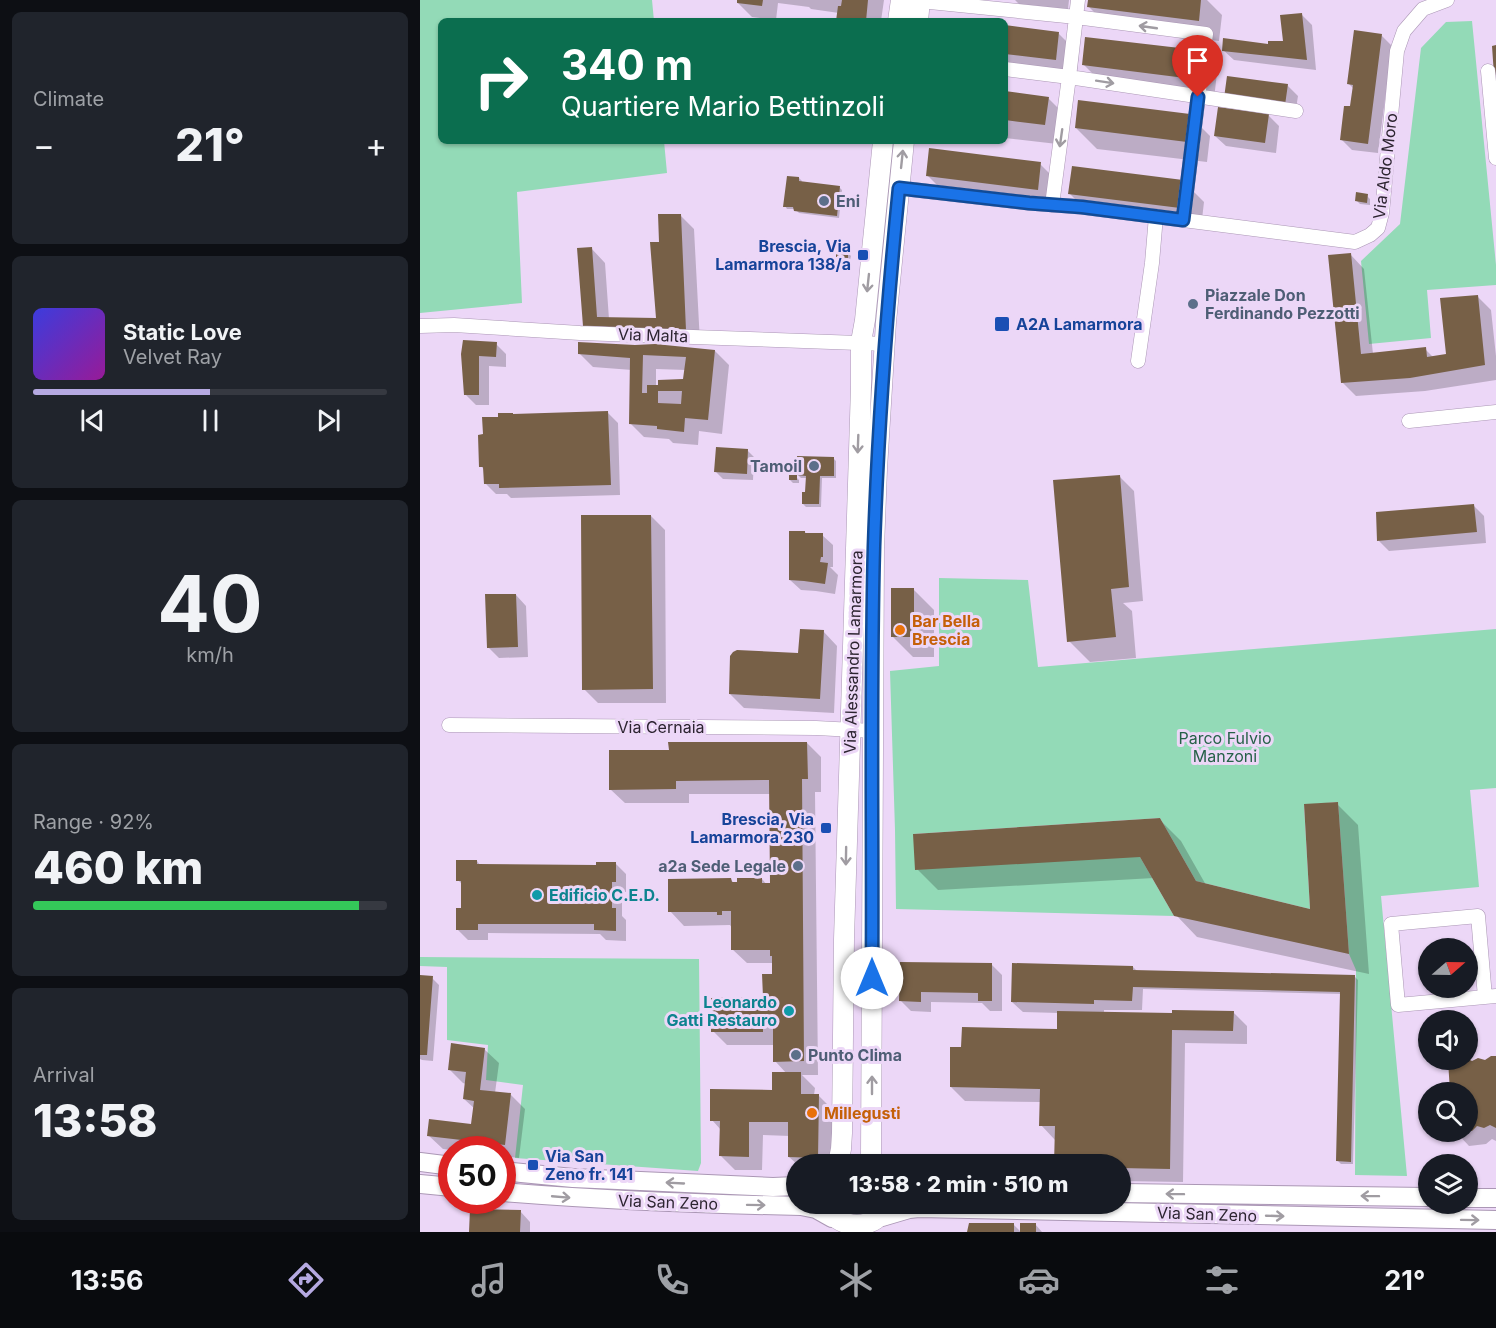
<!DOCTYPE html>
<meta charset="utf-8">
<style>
:root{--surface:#171b24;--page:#20242c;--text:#f1f3f6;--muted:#9ea1a6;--line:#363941;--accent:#b5a9e1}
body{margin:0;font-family:Inter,sans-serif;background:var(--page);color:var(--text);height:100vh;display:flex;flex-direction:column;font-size:22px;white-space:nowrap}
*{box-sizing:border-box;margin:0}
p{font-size:20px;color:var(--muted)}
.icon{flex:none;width:33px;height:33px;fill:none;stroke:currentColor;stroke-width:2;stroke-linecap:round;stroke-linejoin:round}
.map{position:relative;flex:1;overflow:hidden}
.side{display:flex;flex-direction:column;gap:12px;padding:12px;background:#0d0f14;width:420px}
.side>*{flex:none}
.banner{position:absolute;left:18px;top:18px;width:570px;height:126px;border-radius:9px;box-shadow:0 2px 4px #0004;background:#0b6e4f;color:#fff;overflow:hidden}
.needle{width:39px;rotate:70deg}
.controls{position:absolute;left:998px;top:938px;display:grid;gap:12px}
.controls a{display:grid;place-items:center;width:60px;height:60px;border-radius:50%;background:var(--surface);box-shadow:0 2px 4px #0004;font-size:30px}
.speed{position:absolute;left:18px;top:1136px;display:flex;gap:12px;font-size:30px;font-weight:700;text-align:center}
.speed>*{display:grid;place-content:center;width:78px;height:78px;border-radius:50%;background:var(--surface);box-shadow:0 2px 4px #0004;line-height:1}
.speed .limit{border:9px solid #d22;background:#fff;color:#111}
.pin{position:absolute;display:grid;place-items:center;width:51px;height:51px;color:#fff;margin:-62px -26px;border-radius:50% 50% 50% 0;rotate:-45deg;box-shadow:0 0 6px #0007}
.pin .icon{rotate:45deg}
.me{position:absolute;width:66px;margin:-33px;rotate:0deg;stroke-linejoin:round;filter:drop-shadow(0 0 4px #0008)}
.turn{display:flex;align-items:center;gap:21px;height:126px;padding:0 24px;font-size:27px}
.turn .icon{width:78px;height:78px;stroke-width:2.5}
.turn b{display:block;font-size:42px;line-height:51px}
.big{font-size:45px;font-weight:800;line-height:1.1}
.side .tile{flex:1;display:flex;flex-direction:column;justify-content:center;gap:9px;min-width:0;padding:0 21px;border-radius:9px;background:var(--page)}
.side .dial{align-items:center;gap:0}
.dial b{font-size:78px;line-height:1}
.song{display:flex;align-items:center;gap:18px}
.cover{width:72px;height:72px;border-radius:9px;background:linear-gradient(135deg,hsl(240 70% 55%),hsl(300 70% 35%))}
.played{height:6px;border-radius:3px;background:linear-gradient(90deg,var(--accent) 50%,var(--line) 50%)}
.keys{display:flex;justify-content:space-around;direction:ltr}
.heat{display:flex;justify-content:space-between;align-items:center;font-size:33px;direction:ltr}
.charge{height:9px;border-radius:4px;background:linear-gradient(90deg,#34c759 92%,var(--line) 0)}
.trip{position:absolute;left:366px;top:1154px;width:345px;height:60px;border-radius:30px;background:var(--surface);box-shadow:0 2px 4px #0004;font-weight:800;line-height:60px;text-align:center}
.tab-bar{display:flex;height:96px;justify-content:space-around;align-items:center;background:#090b0e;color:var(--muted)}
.tab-bar .icon{width:42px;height:42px}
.tab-bar .selected{color:var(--accent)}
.tab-bar b{font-size:27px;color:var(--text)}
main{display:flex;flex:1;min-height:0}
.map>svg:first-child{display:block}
.green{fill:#93dab7}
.shadow{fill:#0003;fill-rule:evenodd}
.building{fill:#776047;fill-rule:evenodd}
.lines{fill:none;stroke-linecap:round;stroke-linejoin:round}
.minor-casing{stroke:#ab97b5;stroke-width:15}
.tertiary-casing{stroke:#ab97b5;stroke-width:20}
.secondary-casing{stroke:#ab97b5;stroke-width:21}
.minor{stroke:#fff;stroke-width:14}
.tertiary{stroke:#fff;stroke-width:18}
.secondary{stroke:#fff;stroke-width:20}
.oneway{stroke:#a09ca2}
.route-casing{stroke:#114b97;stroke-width:15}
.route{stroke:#1a73e8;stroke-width:10}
.service-dot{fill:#5c6f8a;stroke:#ecd7f7;stroke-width:2}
.transit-dot{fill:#1a4fb4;stroke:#ecd7f7;stroke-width:2}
.food-dot{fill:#e8710a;stroke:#ecd7f7;stroke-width:2}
.culture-dot{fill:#0f9aa8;stroke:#ecd7f7;stroke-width:2}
.labels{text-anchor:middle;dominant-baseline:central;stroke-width:6;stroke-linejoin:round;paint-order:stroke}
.street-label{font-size:16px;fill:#2c2430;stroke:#ecd7f7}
.service-label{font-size:16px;font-weight:bold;fill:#4e5e75;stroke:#ecd7f7;text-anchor:start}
.transit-label{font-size:16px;font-weight:bold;fill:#164399;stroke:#ecd7f7;text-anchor:end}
.food-label{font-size:16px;font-weight:bold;fill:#c56008;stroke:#ecd7f7;text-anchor:start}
.park-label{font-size:16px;fill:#266148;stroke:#ecd7f7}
.culture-label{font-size:16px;font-weight:bold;fill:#0d838f;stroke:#ecd7f7;text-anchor:start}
</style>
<main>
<section class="side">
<div class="tile"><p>Climate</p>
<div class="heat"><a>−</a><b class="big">21°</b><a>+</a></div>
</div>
<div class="tile">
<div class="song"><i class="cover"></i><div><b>Static Love</b><p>Velvet Ray</p></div></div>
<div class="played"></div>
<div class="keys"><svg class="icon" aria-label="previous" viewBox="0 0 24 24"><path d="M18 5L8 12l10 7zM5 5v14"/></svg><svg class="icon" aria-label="pause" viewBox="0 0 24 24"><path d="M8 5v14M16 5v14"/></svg><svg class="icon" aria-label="next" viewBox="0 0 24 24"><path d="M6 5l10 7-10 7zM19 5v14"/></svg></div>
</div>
<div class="tile dial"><b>40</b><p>km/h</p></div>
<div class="tile"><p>Range · 92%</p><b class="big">460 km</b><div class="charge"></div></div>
<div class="tile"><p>Arrival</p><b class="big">13:58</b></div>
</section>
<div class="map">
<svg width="1076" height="1232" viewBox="0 0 1076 1232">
<rect width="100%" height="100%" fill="#ecd7f7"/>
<path class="green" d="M0,0H232L234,21H21V141H244L247,173L97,192L102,303L0,313Z
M1052,21L1076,265V285L1007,290L1011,338L949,344L941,261L980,224L1001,48L1026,22Z
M519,578L608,580L618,667L1076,629V788L1050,790L1059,887L961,896L987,1176L935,1175L936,970L929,954L918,802L884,805L890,909L776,881L740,818L493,834L720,857L754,916L476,909L475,830L470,671L519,666Z
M0,957L279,959L281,1163L278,1171L95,1158L103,1085L66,1080L68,1045L27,1040V967L0,966Z
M415,1203H457L454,1210L433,1221Z"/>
<path class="shadow" d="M318,0H464L461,21H418L419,13L391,9L389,7L358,3L356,20L332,17L318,3Z
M595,0H649L648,9L599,4Z
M669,0H787L802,15L799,41L690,28L669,7Z
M881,14L892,25L896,70L814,60L803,50L849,46L864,42Z
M585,27L638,33L659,54L656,80L585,71Z
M961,35L972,46L958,153L932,150L921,139L932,108L934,89L929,84Z
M776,52L797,73L794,99L684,85L663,64Z
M808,78L867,85L878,96L875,115Z
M585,93L628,98L649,119L646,145L585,138Z
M769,115L790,136L787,162L677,149L656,128Z
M849,116L859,126L856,153L806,146L795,136Z
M620,164L641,185L638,210L529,197L508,176Z
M379,178L382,181L381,183L419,187L422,190L419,218L379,213L375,209H367L365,206Z
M763,181L784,202L781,228L671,215L650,194Z
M947,196L950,199V205L940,204L937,201Z
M260,215L274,229L280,343L179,340L164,326L171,248L185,263L189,319L237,320L241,243Z
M428,253L431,256L430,260L420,259L417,256Z
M930,254L944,269L953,354L1005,349L1014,358L1028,356L1057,296L1071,310L1076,356V380L1005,391L936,396L922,382Z
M44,342L76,344L86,354V367L69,366V405H56L45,394Z
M295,351L309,365L302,434L279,431L278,445L253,443L249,439L224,437L210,423L212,370L173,367L159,353ZM236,369L266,370L265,380L236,386Z
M188,413L198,423L200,495L91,498L87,494H76L66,484L65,471L61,466L64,436Z
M327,450L334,457L333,480L303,479L296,472Z
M413,458L416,461V478H402L401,507H386L383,504L387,494V478H381L378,475Z
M376,477L379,480V483H373L370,480Z
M700,477L714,491L723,601L703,603L712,611L716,658L670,662L649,641Z
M1053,505L1064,516L1066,543L969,551L959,541L958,513Z
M231,516L245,530L246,703H178L164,689Z
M385,532L387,535H402L413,545V567H410L418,575L415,594L396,591L381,590L370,580Z
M493,589L514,610V657H493L472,636Z
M96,595L106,606L108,657L79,658L68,647Z
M403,631L417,646L414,713L324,708L310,694L380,655Z
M387,743L401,757V792H395L398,1075H382L395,1088L394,1095H398L412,1109V1164H377L369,1157L370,1136L343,1135L342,1170H315L301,1156V1130L292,1120L353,1092L367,1074L355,1061L354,1045H307L293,1031L344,999L354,976V963H327L312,949V928L310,925L264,926L250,911L311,880L314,883L342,879L347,885H352L351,794H269V803H205L190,789L250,751Z
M917,804L938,825L949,974L777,937L756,915L734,878L518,890L497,869L740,820L761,841L786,885L891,911Z
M57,861L60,865L177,866L195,863L206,874V892H202V916L206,920V941L186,940L180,934L68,933V940H48L37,929L42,909L43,885L38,880Z
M481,964L572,965L582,975V1011H570L562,1003L511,1002V1012L491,1011L481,1001Z
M713,967L717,971L935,977L938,980L933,1164H921L918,1161L922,994L723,989L722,1010H684V1014L754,1015L813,1012L827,1026V1044L765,1043L763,1182L700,1181V1164H636L635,1140L621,1125V1102L545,1101L531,1087L543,1049L639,1030V1013L603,1012L592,1002Z
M12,978L19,985L13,1061L2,1060L0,1059V986Z
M64,1049L79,1063L75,1093L91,1095L105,1109L99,1158L82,1156V1149H32V1150L23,1149L8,1135L53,1125L55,1109L44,1099L46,1084L43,1083L29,1069Z
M1076,1057V1141L1072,1139L1066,1144L1049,1146L1035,1131H1047V1092H1032L1052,1062H1065Z
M100,1211L110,1222V1232H51Z
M593,1224L601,1232H548Z
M615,1224L622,1232H602Z"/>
<path class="building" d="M317,0H343L342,6L317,3Z
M422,0H448L446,21H416L418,6H421Z
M668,0H781L779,21L667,7Z
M882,13L887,60L802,51L803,38L848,44V41H863L860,15Z
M310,18L327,19V21H309Z
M585,25L639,32L636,60L585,54Z
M934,30L962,34L948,144L920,140L924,106H930L933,85L927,84Z
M665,37L777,50L773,79L662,65Z
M1076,45V75H1074L1072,46Z
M807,76L868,84L865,105L804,98Z
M585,91L629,97L625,125L585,120Z
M658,100L770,114L767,142L655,128Z
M798,107L849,114L845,143L794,136Z
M509,148L621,162L618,190L506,176Z
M652,166L763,180L760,208L648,194Z
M367,176L379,177V181L420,186L417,216L374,211L373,207H363Z
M936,192L948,194L947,203L935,201Z
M238,214H261L266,330L163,326L157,248L172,247L177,317L236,318L230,242H239Z
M416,250L428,252V258L416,257Z
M931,253L941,354L1006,347L1007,357L1026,354L1020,298L1058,295L1065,365L990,378L921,383L908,255Z
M43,340L77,342L76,357L59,356V395H44L41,354Z
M158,342L215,345L235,344L295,350L288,420L265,418L264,432L237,429V426L209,424L210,358L158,354ZM223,355L266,357L263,379L238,380V385H227V393H222ZM238,391H262L261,404L238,403Z
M188,411L191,485L79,488V484H64L63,467H59L58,435L63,434L62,417H78V413H93V414Z
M296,447L328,449L327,474L294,472Z
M377,456L414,457V476H400L399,504H382V492H385L386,476L377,475V480H369V475H377Z
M700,475L709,587L691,589L696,637L647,642L633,480Z
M1054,504L1057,532L957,541L956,512Z
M161,515H231L233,689L162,690Z
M369,531H385V533H403V557H401L400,562L408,563L405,584L384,581L369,580Z
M471,588H494V637H471Z
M65,594H96L98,647L67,648Z
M380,629L404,630L400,699L309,694L310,656L313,652L317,650L378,653Z
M248,742H387L388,779H382L384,1061L353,1062V1017H343V1032H291V998L343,997L342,974H352V956H350V950H311V911H302V915H297V912H248V879L311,878L312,882H317V878H342V883H350L349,780L256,781V789L189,790V750H249Z
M918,802L929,954L754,916L720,857L495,870L493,834L740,818L776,881L890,909L884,804Z
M36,860H57V864L176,865V862H196V882H192V908H196V931L174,930V924H58V930H36V908H41V881H36Z
M480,962L572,963V1001H558V993L501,992V1002L479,1001Z
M592,963L713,966V970L935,975L931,1162L916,1161L920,992L713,987L712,1001L674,1000V1004L591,1002Z
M0,975L13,976L7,1055H0Z
M752,1010L814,1011L813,1031L752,1030L750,1169L700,1168V1164H634L635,1126H619L620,1089L530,1087V1047H541L542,1027L637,1029V1011L752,1013Z
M31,1043L65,1048L60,1090L91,1093L85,1145L7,1136L9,1119L51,1124L54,1101L43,1099L46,1072L28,1070Z
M1071,1056H1076V1128L1070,1125L1064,1128L1057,1126L1052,1131H1047V1092H1030L1028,1060L1048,1059L1052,1061L1058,1058L1065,1060Z
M352,1072H381V1094H399L398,1158L368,1157V1122H329V1157L299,1156L300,1121H290V1089L352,1090Z
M50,1209L101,1210L100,1232H49Z
M549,1223H594V1232H547Z
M600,1223H616V1232H600Z"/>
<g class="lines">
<g class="minor-casing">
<path id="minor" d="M500,1L656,17L786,34L763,220
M585,69L649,77L876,111
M1068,71L1076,158
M479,188L609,203L662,207L935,242L950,235L958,228L962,213L977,51L984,31L1003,9L1027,0
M632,205L649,77L658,0
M0,326L34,325L160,333L466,344
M718,361L732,263L736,216
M989,421L1076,412
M29,725L396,728L453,731
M1065,997L1058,916L971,924L978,1005L1076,996"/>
</g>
<g class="tertiary-casing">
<path id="tertiary" d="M0,1162L32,1166
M82,1171L153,1178L353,1187L376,1186
M0,1184L32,1187
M82,1192C182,1200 281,1204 381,1206L396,1209L412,1218
M700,1193L1008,1197
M1047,1198H1076
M462,1217L489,1209L499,1208L1076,1220"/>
</g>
<g class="secondary-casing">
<path id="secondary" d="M478,21L481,0
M498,21L500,0
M418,1164L421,1149L422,1133L424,939L441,386V342L445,320L463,141
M453,1164L451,1157L454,548L457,469L466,322L484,141
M406,1203C414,1232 460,1232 467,1203"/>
</g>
<use href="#minor" class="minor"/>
<use href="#tertiary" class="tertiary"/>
<use href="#secondary" class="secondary"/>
</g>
<defs><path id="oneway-shaft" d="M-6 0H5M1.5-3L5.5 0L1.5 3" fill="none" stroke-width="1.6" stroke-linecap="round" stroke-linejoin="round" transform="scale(1.5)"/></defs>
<g class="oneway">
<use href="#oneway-shaft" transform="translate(728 27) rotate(-172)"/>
<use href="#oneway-shaft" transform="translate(685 82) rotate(9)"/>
<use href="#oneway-shaft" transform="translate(641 138) rotate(98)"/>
<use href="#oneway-shaft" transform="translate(482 159) rotate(-84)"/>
<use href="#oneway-shaft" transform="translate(448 283) rotate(96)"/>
<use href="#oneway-shaft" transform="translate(438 444) rotate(92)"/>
<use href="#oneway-shaft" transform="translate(426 856) rotate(91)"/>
<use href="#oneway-shaft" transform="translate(452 1085) rotate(-90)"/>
<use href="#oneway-shaft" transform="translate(255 1183) rotate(-177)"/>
<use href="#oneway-shaft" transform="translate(755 1194) rotate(-179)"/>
<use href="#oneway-shaft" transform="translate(950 1196) rotate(-179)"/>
<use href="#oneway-shaft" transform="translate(141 1197) rotate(5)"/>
<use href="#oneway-shaft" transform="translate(336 1205) rotate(1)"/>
<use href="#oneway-shaft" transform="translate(855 1216) rotate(2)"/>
<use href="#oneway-shaft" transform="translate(1050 1220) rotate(1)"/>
</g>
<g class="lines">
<g class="route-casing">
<path id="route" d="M452,978C453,835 450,690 454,546C458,427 467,307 479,188L609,203L662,207L763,220L778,97"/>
</g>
<use href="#route" class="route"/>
</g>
<g class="service-dot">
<circle cx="404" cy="201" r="6"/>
<circle cx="773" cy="304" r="6"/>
<circle cx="394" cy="466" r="6"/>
<circle cx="378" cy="866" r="6"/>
<circle cx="376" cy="1055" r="6"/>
</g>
<g class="transit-dot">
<rect x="437" y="249" width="12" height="12" rx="3"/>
<rect x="574" y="316" width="16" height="16" rx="3"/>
<rect x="400" y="822" width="12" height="12" rx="3"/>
<rect x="107" y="1159" width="12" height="12" rx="3"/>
</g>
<g class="food-dot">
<circle cx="480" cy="630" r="6"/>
<circle cx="392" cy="1113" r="6"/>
</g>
<g class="culture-dot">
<circle cx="117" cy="895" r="6"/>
<circle cx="369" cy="1011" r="6"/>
</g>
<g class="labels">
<g class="street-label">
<text transform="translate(965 166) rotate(-83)">Via Aldo Moro</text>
<text transform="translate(233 335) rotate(2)">Via Malta</text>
<text transform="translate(433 652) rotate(-88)">Via Alessandro Lamarmora</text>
<text x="241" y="727">Via Cernaia</text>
<text transform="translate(248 1202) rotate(2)">Via San Zeno</text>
<text transform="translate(787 1214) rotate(2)">Via San Zeno</text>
</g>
<g class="service-label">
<text x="416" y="201">Eni</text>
<text x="785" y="295">Piazzale Don<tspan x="785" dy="18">Ferdinando Pezzotti</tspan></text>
<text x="382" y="466" text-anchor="end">Tamoil</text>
<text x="366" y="866" text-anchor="end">a2a Sede Legale</text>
<text x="388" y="1055">Punto Clima</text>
</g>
<g class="transit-label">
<text x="431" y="246">Brescia, Via<tspan x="431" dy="18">Lamarmora 138/a</tspan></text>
<text x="596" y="324" text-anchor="start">A2A Lamarmora</text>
<text x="394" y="819">Brescia, Via<tspan x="394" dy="18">Lamarmora 230</tspan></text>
<text x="125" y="1156" text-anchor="start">Via San<tspan x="125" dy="18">Zeno fr. 141</tspan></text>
</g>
<g class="food-label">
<text x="492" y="621">Bar Bella<tspan x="492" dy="18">Brescia</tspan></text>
<text x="404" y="1113">Millegusti</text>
</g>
<g class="park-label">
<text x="805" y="738">Parco Fulvio<tspan x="805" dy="18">Manzoni</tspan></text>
</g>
<g class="culture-label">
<text x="129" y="895">Edificio C.E.D.</text>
<text x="357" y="1002" text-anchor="end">Leonardo<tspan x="357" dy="18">Gatti Restauro</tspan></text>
</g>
</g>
</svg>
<div class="controls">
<a><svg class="needle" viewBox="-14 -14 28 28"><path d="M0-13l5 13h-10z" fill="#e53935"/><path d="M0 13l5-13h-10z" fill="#9ea1a6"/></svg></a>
<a><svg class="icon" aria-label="sound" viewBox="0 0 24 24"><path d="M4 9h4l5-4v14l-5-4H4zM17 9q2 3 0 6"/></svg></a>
<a><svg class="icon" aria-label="search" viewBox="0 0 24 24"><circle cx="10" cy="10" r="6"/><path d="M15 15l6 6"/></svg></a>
<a><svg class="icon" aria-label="layers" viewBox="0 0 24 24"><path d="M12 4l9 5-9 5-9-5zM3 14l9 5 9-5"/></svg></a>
</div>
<div class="speed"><div class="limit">50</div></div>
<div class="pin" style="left:778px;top:97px;background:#d93025"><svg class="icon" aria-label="arrive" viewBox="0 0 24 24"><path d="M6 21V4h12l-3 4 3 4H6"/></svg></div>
<svg class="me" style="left:452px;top:978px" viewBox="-20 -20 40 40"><circle r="19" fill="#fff"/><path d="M0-13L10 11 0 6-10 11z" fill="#1a73e8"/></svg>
<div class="trip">13:58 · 2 min · 510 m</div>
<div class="banner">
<div class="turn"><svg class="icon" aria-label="right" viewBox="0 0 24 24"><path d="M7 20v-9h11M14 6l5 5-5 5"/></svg><div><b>340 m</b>Quartiere Mario Bettinzoli</div></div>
</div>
</div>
</main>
<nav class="tab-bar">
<b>13:56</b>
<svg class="icon selected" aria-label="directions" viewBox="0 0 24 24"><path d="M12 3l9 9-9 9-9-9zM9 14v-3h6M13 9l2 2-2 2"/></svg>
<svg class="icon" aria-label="music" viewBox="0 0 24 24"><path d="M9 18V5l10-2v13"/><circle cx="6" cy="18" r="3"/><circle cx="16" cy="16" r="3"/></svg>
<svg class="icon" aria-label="phone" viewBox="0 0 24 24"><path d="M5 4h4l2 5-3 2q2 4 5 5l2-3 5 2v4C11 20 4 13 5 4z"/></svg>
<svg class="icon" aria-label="climate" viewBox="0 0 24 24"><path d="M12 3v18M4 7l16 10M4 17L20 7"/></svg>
<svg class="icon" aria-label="car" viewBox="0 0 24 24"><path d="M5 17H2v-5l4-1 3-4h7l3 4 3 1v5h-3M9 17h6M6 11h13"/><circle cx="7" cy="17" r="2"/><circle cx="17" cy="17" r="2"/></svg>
<svg class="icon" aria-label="filters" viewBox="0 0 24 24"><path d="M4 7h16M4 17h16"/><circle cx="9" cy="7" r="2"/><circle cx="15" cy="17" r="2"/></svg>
<b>21°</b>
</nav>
